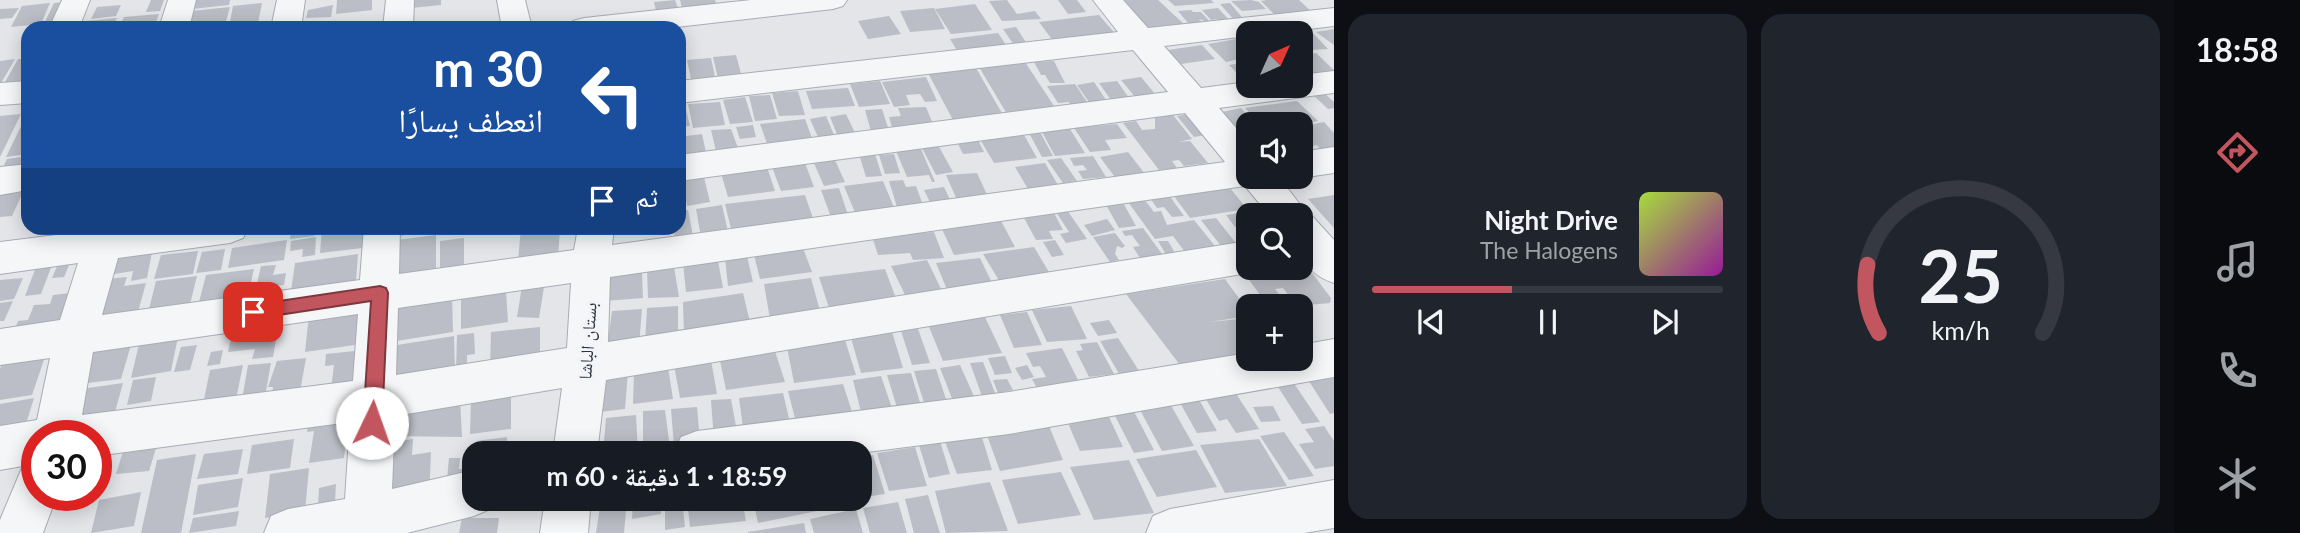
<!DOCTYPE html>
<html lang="ar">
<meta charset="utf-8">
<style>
:root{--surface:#171b24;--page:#20242c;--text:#f1f3f6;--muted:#9ea1a6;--line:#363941;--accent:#c1565f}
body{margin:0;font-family:Lato,"Noto Naskh Arabic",sans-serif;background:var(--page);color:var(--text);direction:rtl;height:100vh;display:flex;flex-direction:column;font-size:26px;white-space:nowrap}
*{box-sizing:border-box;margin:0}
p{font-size:23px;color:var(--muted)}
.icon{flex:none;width:38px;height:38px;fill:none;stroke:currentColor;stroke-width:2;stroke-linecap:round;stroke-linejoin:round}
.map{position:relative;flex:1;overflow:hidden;direction:ltr}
.drawer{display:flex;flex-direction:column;gap:14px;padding:14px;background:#0d0f14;width:840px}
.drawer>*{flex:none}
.guide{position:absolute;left:21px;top:21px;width:665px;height:214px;border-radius:21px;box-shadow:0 4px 18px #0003;direction:rtl;background:#1a4fa0;color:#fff;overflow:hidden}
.needle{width:46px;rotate:45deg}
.buttons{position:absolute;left:1236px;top:21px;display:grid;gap:14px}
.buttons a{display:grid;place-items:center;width:77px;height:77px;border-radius:14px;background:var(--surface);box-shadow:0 4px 18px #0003;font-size:35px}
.speed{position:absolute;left:21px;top:420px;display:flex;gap:14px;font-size:35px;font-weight:700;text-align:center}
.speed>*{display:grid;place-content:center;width:91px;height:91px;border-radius:50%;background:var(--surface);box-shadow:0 4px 18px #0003;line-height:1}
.speed .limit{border:10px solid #d22;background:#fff;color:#111}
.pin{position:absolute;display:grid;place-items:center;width:60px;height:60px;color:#fff;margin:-30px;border-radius:14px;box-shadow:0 4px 10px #0006}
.me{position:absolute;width:77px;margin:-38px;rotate:3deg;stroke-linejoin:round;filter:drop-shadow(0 0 5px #0008)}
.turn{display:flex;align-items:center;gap:24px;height:147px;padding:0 28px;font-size:32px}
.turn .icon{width:91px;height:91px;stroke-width:2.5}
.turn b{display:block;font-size:49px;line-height:60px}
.then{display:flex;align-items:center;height:66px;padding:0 28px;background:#0003;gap:14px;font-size:26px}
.drawer .card{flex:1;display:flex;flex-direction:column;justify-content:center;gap:10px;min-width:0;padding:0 24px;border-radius:21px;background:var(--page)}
.drawer .dial{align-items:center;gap:0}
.dial svg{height:182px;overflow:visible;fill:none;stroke:var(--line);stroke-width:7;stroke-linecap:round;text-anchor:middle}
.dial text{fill:var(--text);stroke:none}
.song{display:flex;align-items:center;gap:21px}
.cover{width:84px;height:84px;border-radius:10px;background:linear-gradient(135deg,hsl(80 70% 55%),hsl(300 70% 35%))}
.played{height:7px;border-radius:4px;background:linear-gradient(90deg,var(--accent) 40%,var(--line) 40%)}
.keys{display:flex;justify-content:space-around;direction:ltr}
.drawer .tiles{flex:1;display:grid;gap:14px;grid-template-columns:repeat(2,1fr)}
.trip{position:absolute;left:462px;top:441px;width:410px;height:70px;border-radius:21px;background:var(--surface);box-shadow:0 4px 18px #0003;font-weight:700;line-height:70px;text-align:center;direction:rtl}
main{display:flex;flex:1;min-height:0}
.menu{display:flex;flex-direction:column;width:126px;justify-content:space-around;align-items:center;background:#090b0e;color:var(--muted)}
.menu .icon{width:49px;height:49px}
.menu .active{color:var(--accent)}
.menu b{font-size:32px;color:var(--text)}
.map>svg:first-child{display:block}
.building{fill:#bbbec6}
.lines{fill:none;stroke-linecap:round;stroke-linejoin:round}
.minor-casing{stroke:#a8acb3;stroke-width:2}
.minor{fill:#f5f6f8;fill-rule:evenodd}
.route{fill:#c1565f;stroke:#7d383e;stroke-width:2}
.labels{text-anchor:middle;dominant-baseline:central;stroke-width:7;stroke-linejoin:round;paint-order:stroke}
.street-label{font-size:18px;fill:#2c3240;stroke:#f2f4f7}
</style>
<main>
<nav class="menu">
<b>18:58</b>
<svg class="icon active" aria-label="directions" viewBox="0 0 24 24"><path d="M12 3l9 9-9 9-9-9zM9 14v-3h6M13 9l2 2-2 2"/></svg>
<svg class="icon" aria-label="music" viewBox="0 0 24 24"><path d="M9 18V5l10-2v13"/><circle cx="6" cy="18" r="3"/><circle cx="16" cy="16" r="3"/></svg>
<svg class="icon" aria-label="phone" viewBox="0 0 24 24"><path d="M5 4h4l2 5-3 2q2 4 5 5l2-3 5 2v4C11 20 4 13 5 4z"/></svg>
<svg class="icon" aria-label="climate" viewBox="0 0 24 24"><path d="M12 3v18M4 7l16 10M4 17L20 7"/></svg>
</nav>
<section class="drawer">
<div class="tiles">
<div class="card dial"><svg viewBox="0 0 100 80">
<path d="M14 69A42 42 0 1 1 86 69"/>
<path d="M14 69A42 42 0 0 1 9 39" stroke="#c1565f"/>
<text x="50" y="56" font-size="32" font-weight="700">25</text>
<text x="50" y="72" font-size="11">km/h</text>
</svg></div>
<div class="card">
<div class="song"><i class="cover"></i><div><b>Night Drive</b><p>The Halogens</p></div></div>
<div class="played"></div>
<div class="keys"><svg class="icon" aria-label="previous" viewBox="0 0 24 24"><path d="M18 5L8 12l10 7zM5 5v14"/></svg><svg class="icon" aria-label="pause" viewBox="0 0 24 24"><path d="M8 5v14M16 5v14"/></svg><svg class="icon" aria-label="next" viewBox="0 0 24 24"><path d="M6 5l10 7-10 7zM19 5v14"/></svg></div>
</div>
</div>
</section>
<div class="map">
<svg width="1334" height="533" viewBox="0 0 1334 533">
<rect width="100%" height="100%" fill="#e3e5e9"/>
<path class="building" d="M151,0H164L160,11L146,12Z
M195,0H230L229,5L192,9Z
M337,0H372V10L336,14Z
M411,0H441V5L411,8Z
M675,0L678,8L656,11L654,2Z
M680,0H715L716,4L682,7Z
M1007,0L1017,14L1035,11L1041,19L1002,21L989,1Z
M1058,0H1077L1086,12L1068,14Z
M1122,0H1158L1186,26L1150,30Z
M1168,0H1211L1214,3L1175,6Z
M1251,0L1259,2L1266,9L1242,11L1231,1Z
M1267,0H1299L1313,13L1277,17L1261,1Z
M66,2L53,28H42L54,3Z
M50,3L41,24L11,27L22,6Z
M262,3L258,23L229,27L233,6Z
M1230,3L1246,22H1236L1220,4Z
M975,4L992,30L951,34L935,9Z
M121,5L116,16L91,19L97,7Z
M333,5L331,17L306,18L308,10Z
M230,7L224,28H186L191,11Z
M19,8L12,18L0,19V9Z
M934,8L945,29L910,32L900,11Z
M1218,8L1234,25L1224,26L1217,19L1211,20L1202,10Z
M1191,10L1193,12H1201L1211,23L1199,19L1206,27L1192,28L1178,11Z
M159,14L154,28H119L124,17Z
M1099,15L1118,37L1056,45L1039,22Z
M889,16L901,34L868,39L858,21Z
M117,18L114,24L103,25L102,28H82L85,21Z
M1016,27L1029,47L1016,48L1003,29Z
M1334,29V45L1316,32Z
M1300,32H1312L1328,49L1310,50L1300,39Z
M998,33L1010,51L961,57L950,39Z
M1242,38L1248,44V57L1226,62L1208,44Z
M1202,45L1215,59L1181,64L1168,50Z
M1316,53L1334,70V72L1312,76L1300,64V55Z
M736,55L743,81L719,83L713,57Z
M711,58L715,77L691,79L687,60Z
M15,59L0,85V61Z
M18,59H28V75L25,81L5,82Z
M1054,61L1065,83H1050L1045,75H1041L1034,62Z
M1025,62L1056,109L1007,114L979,67Z
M1248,62V84L1229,65Z
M976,68L1003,115L953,120L928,73Z
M926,77L937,101L925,102L920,94L906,95L910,105L894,107L882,82Z
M1141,77L1156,95L1136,98L1121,80Z
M880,81L890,104L859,107L850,84Z
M1117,81L1129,98L1111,100L1099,83Z
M1094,82L1108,103L1091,105L1077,85Z
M1075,84L1089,105L1071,107L1069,102L1058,103L1047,86Z
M848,88L855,106L812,109L806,91Z
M798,91L805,115L779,116L772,93Z
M1324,93L1334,102V108L1328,109L1312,94Z
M770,95L777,119L755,121L749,96Z
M745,97L753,122L730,124L723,100Z
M1297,101L1318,121L1301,124H1260L1245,108Z
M720,102L725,125L693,128L688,104Z
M685,105L690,126L679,127V106Z
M926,107L935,129L893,131L889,117L901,116L898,108Z
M1241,108L1251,118L1245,120L1250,124L1248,129L1242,124L1230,126L1217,113Z
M882,109L890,134L872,135L865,110Z
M28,112V154L6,157Z
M21,114L0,157V116Z
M846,114L857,137L839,139L830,117Z
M1189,114L1206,135L1194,137L1177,116Z
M1173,115L1192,139L1178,142L1190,141L1208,163L1184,166L1179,160L1172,161L1177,168L1159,170L1123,123L1136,121L1142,130L1155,129V117Z
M826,116L837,142L821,144L810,119Z
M805,119L813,141L768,146L760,124Z
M1324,122L1334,133V154L1325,155L1317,145L1307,147L1300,139V127Z
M1117,124L1127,138L1105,140L1111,150L1090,152L1074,128Z
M753,125L756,137L740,139L736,127Z
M731,129L738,148L716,151L711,130Z
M1070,129L1085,153L1055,156L1042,132Z
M1040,132L1053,156L1042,157L1029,133Z
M702,134L707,157L679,162V137Z
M975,134L984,152L963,154L954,136Z
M1024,135L1037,158L994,163L981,141Z
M938,145L953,172L936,175L922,148Z
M921,149L935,182H932L929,175L907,177L896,151Z
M1128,152L1149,179L1120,184L1100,157Z
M859,154H875L882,176L866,177Z
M894,154L900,173L885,174L879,155Z
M28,156V168L1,171L7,159Z
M1093,156L1106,177L1083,179L1078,171L1087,170L1083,165L1074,166L1070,158Z
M834,158L845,182L824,186L813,161Z
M1061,158L1077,181L1063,183L1047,160Z
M805,163L814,187L781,191L772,167Z
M1045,163L1058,185L1028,189L1015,167Z
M767,167L775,191L728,197L721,173Z
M977,173L989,199L958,202L946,175Z
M704,177L710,202L687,206L682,179Z
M903,180L906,187L916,186L923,205L897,207L889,181Z
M883,181L895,210L856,215L844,186Z
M1226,183L1247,209L1190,218L1171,192Z
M26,186L12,216L0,217V188Z
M944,187L952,204L932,206L924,190Z
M839,188L848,215L831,217L821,190Z
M805,195L815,224L733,237L725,204Z
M1169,195L1184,216L1172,217L1164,207L1157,208L1150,198Z
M1334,195V228L1308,199Z
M1144,199L1154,212L1161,211L1167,225L1194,220L1215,246L1185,252L1173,236L1155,239L1128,202Z
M1122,201L1136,226L1119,228L1105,203Z
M722,205L729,236L701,238L696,209Z
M688,210L694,241L675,242L674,228H679V211Z
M1067,210L1087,239L1066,243L1060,234L1069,232L1056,212Z
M1260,210L1264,215H1248V225L1235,227L1226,215Z
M1054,213L1063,230L1049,231L1053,239L1036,240L1023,216Z
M1216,218L1239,247L1224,250L1201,220Z
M1000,219L1015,247L954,255L941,227Z
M1107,219L1115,230L1092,236L1084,225Z
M55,228H92L89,236L49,240Z
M298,228H315L314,236L290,239L291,231Z
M322,228H364L363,248L320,253Z
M398,228H436V231L398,236Z
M465,228H512V231L465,235Z
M521,228H560L558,259L518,260Z
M1143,228L1162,254L1140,258L1133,247L1140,246L1132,235L1125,236L1122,231Z
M934,232L944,258L913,260L910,253L878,255L872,236Z
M1115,233L1125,246L1122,248L1117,246L1115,254L1119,260L1110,262L1093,237Z
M436,235V276L396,282L397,240Z
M316,237L315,255L302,257L303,249L290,251L291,241Z
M464,238V273L440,276V241Z
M287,240L284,260L228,268L232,248Z
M1055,240L1064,255L1052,257L1043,242Z
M1158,241H1168L1175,253H1165Z
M153,247L147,278L131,281L133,271L108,275L114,253Z
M1034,247L1053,279L1003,287L983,254Z
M803,248L812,272L760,279L754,255Z
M225,249L221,270L196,273L202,252Z
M198,251L193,274L154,279L161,255Z
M358,254L356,281L291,291L295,263Z
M747,256L753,282L728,286L725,258Z
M980,258L994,287L948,292L936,263Z
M927,260L944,295L908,301L891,266Z
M718,261L723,288L686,292L683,263Z
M1303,261L1331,298L1330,303L1297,306L1283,288L1275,289L1288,306H1268L1242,270L1300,268V262Z
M70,263L64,277L52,278L58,264Z
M52,265L41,294L25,296L36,267Z
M276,265L273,275L286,273L284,285L256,288L261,266Z
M674,267L679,297L648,298L647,270Z
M254,269L247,300L198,306L206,275Z
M885,269L898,304L830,311L819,277Z
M642,271L643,298L605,301L606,274Z
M197,276L189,308L148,313L156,281Z
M127,277L124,286L146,283L136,319L92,325L106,279Z
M23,278L14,299L0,301V280Z
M811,278L820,311L770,319L764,284Z
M1225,279L1248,311V316L1210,322L1248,318V356L1183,369L1126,294Z
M522,286L544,287L539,318L517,317Z
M506,290L508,322L461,329V296Z
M70,293L57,327L14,332L18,321L28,320L34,305L50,304L53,295Z
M743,293L751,326L684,335L683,302Z
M452,294L453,332L390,342L391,304Z
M13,301L4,321H0V303Z
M678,306V337L645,343L647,308Z
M1071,306L1087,339L1047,342L1032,310Z
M371,307L369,343L305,352L309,315Z
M642,309L639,346L607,349L612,311Z
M1027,312L1042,345L1014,348L1000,315Z
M984,315L1002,353L943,361L927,322Z
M1109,320L1117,333L1098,336L1090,323Z
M917,326L930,363L912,365L900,328Z
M540,327V364L490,369L491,332Z
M892,332L903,368L861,373L851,338Z
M474,333L475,354L467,355V371L456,372L457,335Z
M277,334L273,357L252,359L255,349L228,352L231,338Z
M454,336L455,370L390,381L391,346Z
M178,337L171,371L131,378L139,344Z
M1118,338L1141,374L1121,377L1100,341Z
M845,340L856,375L794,383L787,347Z
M1097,342L1114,374L1089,377L1076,351L1083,350L1080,344Z
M131,345L121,379L79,384L91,350Z
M197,345L190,370L174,372L181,347Z
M774,348L785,382L726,390L719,356Z
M1062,348L1080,384L1038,390L1032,379L1046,377L1040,366L1033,367L1026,353Z
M223,350L220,364L207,366L211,352Z
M364,350L361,385L331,389L334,365L325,366L326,354Z
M46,354L32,395L0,400V369L3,360Z
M1005,356L1012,373L995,375L988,358Z
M306,358L300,392L272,395L273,387H268L277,361Z
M711,360L717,394L680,398L674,365Z
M983,362L997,398L983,399L970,363Z
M271,363L264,402L241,405L248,365Z
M243,365L235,404L202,409L210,370Z
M960,365L977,403L955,406L940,368Z
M1027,365L1034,377L1022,380L1015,368Z
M668,367L673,399L633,404L634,373Z
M936,369L948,405L925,406L914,371Z
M628,372L625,409L600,412L606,375Z
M911,373L923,412L899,414L887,375Z
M1334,375V413L1330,414L1307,378Z
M881,376L895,417L863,420L853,380Z
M156,377L151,401L127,405L133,380Z
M1007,379L1013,390L998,393L993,380Z
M1291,379L1320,422L1302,424L1274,381Z
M123,383L112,423L69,429L81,389Z
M843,384L855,421L798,430L788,391Z
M1235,392L1259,429L1236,433L1227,419L1219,421L1204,396Z
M783,393L792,431L744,435L739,398Z
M511,396V429L470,434L471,400Z
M34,398L22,437L0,441V404Z
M460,398L462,437L392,436L389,408Z
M1198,398L1217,431L1197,433L1179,401Z
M731,399L738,437L714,440L711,400Z
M1169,402L1194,446L1162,451L1138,406Z
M1131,406L1154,450L1134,453L1111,408Z
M1273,406L1281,421L1261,422L1253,407Z
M697,407L700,441L674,446L671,409Z
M665,410L670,448L643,450V411Z
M349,414L344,458L309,463L314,431L307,432L309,419Z
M636,415L638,452L603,453L606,418Z
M1109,417L1123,447L1080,451L1067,421Z
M1047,421L1063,460L1000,471L985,430Z
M1324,426L1334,441V466L1315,469L1299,444L1314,442L1305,429Z
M1284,432L1314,476L1289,480L1260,436Z
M981,434L992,470L957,474L944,439Z
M507,437L508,453H475L476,441Z
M294,439L290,468L247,474L252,445Z
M413,439L412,455L431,452L429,497L387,503L390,442Z
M1259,439L1287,486L1225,493L1200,445Z
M940,441L950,474L929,478L919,445Z
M157,445L149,471L116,474L124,448Z
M915,447L927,486L889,491L877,453Z
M243,449L238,474L197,479L204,454Z
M1196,450L1217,487L1157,497L1136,459Z
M108,451L97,487H96V452Z
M196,454L181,533H141L157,460Z
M873,455L885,494L859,498V457Z
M449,458H460L459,469L474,468L473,487L446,490Z
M1129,460L1154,513L1094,520L1070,467Z
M309,468L305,512L265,518L270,474Z
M1061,472L1081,515L1018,524L1002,480Z
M243,478L238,507L193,515L198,485Z
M990,482L1008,531L946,533L935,491Z
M336,484L335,502L318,506L319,488Z
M141,492L134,526L91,533L99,500Z
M48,495H95L94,499L44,506Z
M928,495L940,533H914L905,499Z
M601,499H627L624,533H596Z
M633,499H661V514L632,519Z
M665,499H682L685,527L665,530Z
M687,499H742L746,521L690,527Z
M753,499H850L851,504L758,523Z
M898,502L907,533H870L863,508Z
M856,509L863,533H814L810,519Z
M239,511L236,526L189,533L193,518Z
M462,518H499L497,533H459Z
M804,523L806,533H748V532Z"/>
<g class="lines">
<g class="minor-casing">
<path id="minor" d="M62,0H90L79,28H49Z
M168,0H196L189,28H159Z
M277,0H305L301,28H271Z
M386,0H414L413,28H383Z
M497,0H525L532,28H502Z
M751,0H847L843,6L833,9L668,28H569L573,21L584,18Z
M1093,0H1123L1148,28L1334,8V26L1275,33H1248V36L1164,46L1201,88L1248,82V86H1300V75L1334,71V93L1219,108L1248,142V177H1279L1308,215L1313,217L1334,240V283C1298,271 1300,247 1300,215H1269L1245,186L610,277L608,342L1248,241V268H1262L1248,273L606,380L597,453H553L562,388L395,416L392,489L474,470V499H495L490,509L474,516L407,533H264L271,516L288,509L345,499L350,422L96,456V436H37V495H57L43,533H0V520L21,470L34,464L0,470V426L37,420L50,358L0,365V329L60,320L78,263L0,274V242L88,231L90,228H248L243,238L230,243L118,258L102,315L360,280L364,228H400L399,274L574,250L578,228H614L612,245L1225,162L1185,113L679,181V155L1168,92L1133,50L679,103V81L1118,32ZM571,283L567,348L396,375L398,308ZM358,314L353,381L82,415L93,352Z
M28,81V103L0,105V83Z
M1334,147V173L1300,178L1296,177H1300V152Z
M28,164V190L0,195V167Z
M1334,339V377L1009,434L859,453H674L681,437L697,431L1009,392L1248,353V359H1300V345Z
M1334,480V528L1304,533H1146L1153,516L1170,509Z
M545,499H591L588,533H540Z"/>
</g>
<use href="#minor" class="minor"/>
</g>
<path class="route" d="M380,286L386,288L388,293L382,423L379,429L372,431L366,429L363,423L371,301L253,319L247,317L245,312L247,307L253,305Z"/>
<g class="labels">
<g class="street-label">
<text transform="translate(587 341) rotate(-86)">بستان الباشا</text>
</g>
</g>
</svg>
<div class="buttons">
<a><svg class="needle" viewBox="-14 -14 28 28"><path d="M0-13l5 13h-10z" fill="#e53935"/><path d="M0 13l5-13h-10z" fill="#9ea1a6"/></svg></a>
<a><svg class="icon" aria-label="sound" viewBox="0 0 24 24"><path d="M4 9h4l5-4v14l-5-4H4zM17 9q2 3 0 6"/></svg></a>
<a><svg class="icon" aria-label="search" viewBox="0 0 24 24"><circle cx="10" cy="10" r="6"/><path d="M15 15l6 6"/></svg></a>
<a>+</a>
</div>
<div class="speed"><div class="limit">30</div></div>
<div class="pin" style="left:253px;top:312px;background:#d93025"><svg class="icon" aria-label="arrive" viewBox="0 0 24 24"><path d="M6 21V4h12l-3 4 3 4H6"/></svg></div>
<svg class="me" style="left:372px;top:423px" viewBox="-20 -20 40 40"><circle r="19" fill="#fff"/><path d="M0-13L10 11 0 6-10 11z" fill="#c1565f"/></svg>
<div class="trip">18:59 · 1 دقيقة · 60 m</div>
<div class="guide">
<div class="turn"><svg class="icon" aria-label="left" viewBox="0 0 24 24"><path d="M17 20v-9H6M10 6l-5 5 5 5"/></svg><div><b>30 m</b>انعطف يسارًا</div></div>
<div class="then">ثم<svg class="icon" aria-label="arrive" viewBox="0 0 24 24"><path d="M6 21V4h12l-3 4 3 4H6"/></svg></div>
</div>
</div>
</main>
